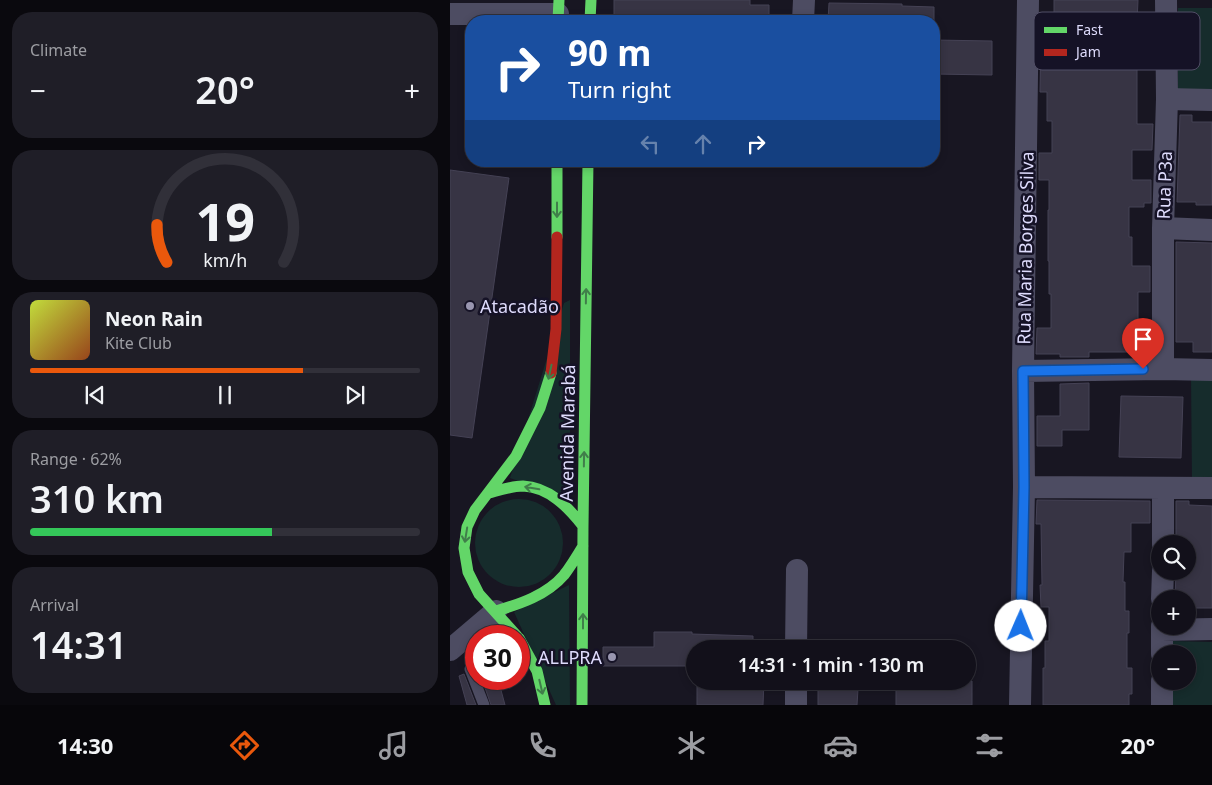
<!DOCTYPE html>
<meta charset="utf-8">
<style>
:root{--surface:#12101a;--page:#1f1e27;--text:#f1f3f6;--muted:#9c9da2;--line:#313039;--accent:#ea580c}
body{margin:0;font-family:"Noto Sans",sans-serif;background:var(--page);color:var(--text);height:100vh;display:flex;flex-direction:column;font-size:19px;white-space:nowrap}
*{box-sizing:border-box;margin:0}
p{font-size:16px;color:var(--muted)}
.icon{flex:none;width:28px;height:28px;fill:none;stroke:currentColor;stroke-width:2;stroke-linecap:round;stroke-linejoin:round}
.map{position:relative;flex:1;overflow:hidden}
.sheet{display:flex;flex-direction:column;gap:12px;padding:12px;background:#0a090e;width:450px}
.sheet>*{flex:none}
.guide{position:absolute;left:15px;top:15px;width:475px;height:152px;border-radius:20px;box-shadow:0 2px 8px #0003,0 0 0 1px var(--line);background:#1a4fa0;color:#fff;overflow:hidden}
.fabs{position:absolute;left:701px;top:535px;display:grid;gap:10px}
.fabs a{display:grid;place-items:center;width:45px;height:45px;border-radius:50%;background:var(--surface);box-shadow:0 2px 8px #0003,0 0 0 1px var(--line);font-size:25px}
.speed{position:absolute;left:15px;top:625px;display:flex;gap:10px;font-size:25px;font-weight:700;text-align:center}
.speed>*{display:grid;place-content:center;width:65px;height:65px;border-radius:50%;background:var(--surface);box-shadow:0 2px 8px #0003,0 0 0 1px var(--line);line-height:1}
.speed .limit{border:8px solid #d22;background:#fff;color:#111}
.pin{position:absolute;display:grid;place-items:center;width:42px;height:42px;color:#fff;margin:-51px -21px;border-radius:50% 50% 50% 0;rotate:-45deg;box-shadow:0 0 5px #0007}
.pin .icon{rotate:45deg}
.me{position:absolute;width:55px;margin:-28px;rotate:1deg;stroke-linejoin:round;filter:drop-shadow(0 0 4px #0008)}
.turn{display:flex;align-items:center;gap:18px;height:105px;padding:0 20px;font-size:22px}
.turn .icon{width:65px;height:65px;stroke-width:2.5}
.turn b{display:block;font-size:35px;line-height:42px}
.lanes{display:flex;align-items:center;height:48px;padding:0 20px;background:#0003;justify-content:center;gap:25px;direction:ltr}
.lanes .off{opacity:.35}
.big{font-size:38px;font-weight:600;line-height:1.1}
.sheet .tile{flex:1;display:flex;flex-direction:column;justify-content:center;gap:8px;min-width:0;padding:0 18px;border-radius:20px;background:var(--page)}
.sheet .dial{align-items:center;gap:0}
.dial svg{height:130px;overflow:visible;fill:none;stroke:var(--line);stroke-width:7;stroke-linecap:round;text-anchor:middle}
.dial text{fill:var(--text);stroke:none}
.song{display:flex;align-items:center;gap:15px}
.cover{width:60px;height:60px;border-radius:8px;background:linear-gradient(135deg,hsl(70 70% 55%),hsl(20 70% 35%))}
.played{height:5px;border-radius:2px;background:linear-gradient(90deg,var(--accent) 70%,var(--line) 70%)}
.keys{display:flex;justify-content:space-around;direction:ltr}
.heat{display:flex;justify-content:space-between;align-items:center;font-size:28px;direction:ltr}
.charge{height:8px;border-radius:4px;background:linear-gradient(90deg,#34c759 62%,var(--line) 0)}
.trip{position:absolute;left:236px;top:640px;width:290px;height:50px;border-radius:25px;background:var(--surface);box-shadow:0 2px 8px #0003,0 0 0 1px var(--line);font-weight:600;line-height:50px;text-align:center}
.menu{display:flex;height:80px;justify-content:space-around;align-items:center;background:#07060a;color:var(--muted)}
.menu .icon{width:35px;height:35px}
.menu .active{color:var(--accent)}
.menu b{font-size:22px;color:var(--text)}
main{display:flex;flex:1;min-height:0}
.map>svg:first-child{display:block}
.green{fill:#162c2c}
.building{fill:#373444;stroke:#454255}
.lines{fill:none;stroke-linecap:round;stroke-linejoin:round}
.lane{stroke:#4d4c62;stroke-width:11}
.street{stroke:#4d4c62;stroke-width:22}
.fast{stroke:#63d668;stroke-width:11}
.jam{stroke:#b3261e;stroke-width:11}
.oneway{stroke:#407e4a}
.route-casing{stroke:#114b97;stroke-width:12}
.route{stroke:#1a73e8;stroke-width:9}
.poi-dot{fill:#9996b0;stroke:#151226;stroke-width:2}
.labels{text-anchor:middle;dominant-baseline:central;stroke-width:5;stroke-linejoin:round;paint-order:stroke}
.street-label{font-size:18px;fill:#dedbfc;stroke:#151226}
.poi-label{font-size:18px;fill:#dedbfc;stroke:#151226;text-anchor:start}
.key{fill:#151226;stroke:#514e66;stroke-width:1}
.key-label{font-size:14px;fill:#dedbfc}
</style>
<main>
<section class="sheet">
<div class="tile"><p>Climate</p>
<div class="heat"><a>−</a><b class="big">20°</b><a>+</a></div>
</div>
<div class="tile dial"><svg viewBox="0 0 100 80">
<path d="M14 69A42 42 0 1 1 86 69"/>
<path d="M14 69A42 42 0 0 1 8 46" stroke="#ea580c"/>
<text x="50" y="56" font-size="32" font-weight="700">19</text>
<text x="50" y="72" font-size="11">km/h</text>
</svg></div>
<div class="tile">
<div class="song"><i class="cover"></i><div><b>Neon Rain</b><p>Kite Club</p></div></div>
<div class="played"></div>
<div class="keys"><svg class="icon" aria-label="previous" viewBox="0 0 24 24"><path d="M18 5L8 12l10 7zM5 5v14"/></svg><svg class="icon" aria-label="pause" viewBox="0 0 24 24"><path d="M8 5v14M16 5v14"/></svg><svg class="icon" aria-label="next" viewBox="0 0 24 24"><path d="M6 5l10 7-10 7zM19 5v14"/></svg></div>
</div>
<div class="tile"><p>Range · 62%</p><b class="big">310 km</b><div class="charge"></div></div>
<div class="tile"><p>Arrival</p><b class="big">14:31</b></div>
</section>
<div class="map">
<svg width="762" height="705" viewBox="0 0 762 705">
<rect width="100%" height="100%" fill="#181622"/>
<path class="green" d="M728,8H762V89H728Z
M120,300V500L60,478L114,303Z
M741,377L762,378V482H742Z
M25 543a44 44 0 1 1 88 0a44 44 0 1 1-88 0Z
M119,585L120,705H106L64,612Z
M722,641L762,642V705H722V681H738V654H722Z"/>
<path class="building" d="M164,0H300V5H319V21H164Z
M604,0H688L687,23H604Z
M379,3L452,4V6L484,7V21H378Z
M591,38H687V124H703L702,150H682V180H701V203H694V207H679V237H682V266H700V292H688V322H686V352H639V357H610V354H586L587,328H601V294H599V261H598V210H599V180H589V153H602V121H597V92H590Z
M484,40L542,41V75L484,74Z
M730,115H742V122H762V205H746V202H727Z
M0,170L59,178L22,438L0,435Z
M726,242L762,243V352H743V342H726Z
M639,383V430H612V446H587V416H610V384Z
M671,396L733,397L731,458L669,457Z
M587,500L700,501V523H681V552H674L673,582H675V611H679V633H677V668H682V694H679V705H593V668H595V641H599V607H591L590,585H592L591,524H586Z
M726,501H739V505L762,506V608H744V605H738V599H725L726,571H738V544H726Z
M204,632H242V634L303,636V649H242V666H153V647H204Z
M14,674L26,705H17L9,676Z
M32,679H48L55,705H41Z
M247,681H314L313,705H247Z
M446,681H522V705H446Z
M368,689H408L407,705H368Z"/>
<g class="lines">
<path class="lane" d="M577,30L716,31
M26,654L20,669L34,705"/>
<path class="street" d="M0,14H108
M353,21L354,0
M717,99L762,100
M713,228L762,230
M713,369V228L717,99L716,0
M573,371L713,369L762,370
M574,487L762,488
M713,544V488
M712,599L713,571
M712,630L762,629
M346,649L347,570
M0,650L46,611
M712,654V626
M346,705V681
M570,705L574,487L573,371L578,0
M712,705V681"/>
<path class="fast" d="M108,21L109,0
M140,21L141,0
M107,237V161
M39,493C50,490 62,486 73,486C99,487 118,507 133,526
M46,611C70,604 97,595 114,575C121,566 127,556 133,546
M67,636L29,594L18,572L14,548L17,527L25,510L66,456L90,408L101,373
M69,638L87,671L95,705
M132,705L133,526L138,161"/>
<path class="jam" d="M101,373L106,329L107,237"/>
</g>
<defs><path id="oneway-shaft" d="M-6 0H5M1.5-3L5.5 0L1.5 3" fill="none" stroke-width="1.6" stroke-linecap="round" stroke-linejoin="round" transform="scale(1.25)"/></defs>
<g class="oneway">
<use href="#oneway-shaft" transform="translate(107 210) rotate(90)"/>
<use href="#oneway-shaft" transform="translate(136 296) rotate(-89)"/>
<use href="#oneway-shaft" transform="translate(100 372) rotate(102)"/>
<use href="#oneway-shaft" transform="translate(134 459) rotate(-89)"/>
<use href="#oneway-shaft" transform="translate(82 488) rotate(-170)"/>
<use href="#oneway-shaft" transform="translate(16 535) rotate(99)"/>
<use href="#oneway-shaft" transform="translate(133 621) rotate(-90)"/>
<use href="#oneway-shaft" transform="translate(91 687) rotate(77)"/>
</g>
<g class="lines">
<g class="route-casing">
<path id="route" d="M571,626L574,487L573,371L693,369"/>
</g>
<use href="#route" class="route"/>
</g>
<g class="poi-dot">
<circle cx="20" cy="306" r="5"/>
<circle cx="162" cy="657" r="5"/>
</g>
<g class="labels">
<g class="street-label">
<text transform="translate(714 185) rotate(-88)">Rua P3a</text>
<text transform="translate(575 248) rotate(-89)">Rua Maria Borges Silva</text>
<text transform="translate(117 433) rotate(-89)">Avenida Marabá</text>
</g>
<g class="poi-label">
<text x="30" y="306">Atacadão</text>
<text x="152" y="657" text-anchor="end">ALLPRA</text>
</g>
</g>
<rect x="584" y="12" width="166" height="58" rx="8" class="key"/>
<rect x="594" y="27" width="23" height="6" fill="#63d668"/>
<rect x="594" y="49" width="23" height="7" fill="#b3261e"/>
<g class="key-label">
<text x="626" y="35">Fast</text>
<text x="626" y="57">Jam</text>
</g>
</svg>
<div class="fabs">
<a><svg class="icon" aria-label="search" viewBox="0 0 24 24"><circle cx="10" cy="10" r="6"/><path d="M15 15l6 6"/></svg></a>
<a>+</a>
<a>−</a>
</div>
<div class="speed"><div class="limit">30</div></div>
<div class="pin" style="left:693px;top:369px;background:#d93025"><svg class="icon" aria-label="arrive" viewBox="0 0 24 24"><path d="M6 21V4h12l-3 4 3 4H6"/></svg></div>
<svg class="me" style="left:571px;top:626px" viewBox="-20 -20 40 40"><circle r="19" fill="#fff"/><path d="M0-13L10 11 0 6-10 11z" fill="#1a73e8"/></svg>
<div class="trip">14:31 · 1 min · 130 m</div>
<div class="guide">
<div class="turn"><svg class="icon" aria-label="right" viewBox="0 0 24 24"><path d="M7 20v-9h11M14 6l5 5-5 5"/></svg><div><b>90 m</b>Turn right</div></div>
<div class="lanes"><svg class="icon off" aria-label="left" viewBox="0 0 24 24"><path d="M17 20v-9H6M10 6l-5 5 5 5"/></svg><svg class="icon off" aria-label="ahead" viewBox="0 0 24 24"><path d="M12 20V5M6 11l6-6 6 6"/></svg><svg class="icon" aria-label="right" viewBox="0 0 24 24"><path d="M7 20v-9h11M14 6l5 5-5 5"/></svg></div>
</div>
</div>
</main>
<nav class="menu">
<b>14:30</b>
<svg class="icon active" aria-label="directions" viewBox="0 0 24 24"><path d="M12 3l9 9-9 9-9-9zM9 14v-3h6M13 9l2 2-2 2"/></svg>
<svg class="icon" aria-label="music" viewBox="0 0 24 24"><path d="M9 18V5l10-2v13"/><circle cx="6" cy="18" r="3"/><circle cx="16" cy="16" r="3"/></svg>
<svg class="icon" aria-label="phone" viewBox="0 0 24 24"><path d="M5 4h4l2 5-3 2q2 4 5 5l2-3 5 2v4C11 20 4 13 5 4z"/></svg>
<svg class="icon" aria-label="climate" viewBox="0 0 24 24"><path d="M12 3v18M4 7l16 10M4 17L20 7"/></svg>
<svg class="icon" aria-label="car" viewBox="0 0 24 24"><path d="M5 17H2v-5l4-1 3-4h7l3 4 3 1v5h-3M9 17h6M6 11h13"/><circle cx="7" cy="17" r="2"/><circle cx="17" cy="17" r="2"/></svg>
<svg class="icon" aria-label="filters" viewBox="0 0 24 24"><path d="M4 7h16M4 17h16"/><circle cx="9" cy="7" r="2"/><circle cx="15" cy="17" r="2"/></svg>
<b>20°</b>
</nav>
